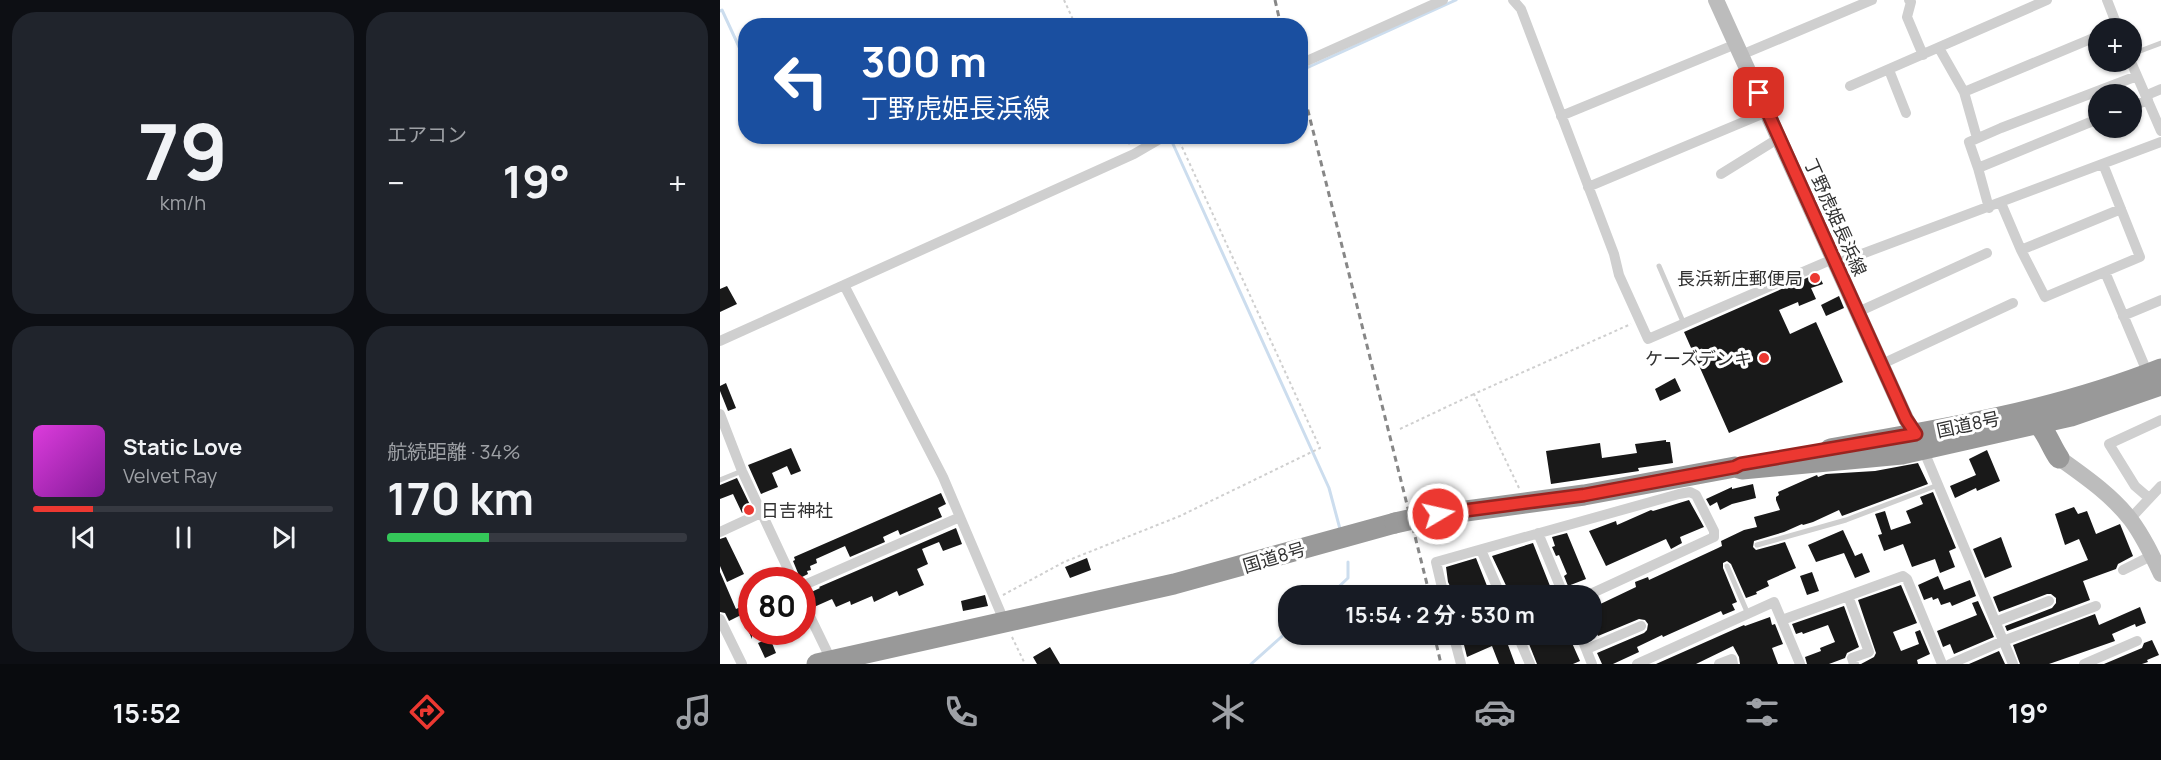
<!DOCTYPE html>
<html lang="ja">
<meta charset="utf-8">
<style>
:root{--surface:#171b24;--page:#20242c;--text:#f1f3f6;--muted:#9ea1a6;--line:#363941;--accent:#ec3831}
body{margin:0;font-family:Manrope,"Noto Sans JP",sans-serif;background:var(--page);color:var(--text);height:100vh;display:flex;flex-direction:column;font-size:22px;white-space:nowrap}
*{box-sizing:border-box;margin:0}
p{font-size:20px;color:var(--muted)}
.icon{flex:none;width:33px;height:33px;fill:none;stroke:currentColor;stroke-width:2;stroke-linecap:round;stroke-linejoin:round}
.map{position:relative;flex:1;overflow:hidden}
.side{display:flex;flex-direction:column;gap:12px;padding:12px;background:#0d0f14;width:720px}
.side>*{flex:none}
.hud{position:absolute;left:18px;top:18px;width:570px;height:126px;border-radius:24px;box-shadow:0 2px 4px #0004;background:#1a4fa0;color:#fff;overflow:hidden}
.buttons{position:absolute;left:1368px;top:18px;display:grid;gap:12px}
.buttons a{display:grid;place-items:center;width:54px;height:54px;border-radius:50%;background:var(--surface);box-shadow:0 2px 4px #0004;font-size:30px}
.speed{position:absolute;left:18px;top:567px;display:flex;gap:12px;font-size:30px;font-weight:700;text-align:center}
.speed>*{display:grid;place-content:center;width:78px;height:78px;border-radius:50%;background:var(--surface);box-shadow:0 2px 4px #0004;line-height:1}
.speed .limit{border:9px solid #d22;background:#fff;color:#111}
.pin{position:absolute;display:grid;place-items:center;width:51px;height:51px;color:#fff;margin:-26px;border-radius:12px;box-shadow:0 3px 9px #0006}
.me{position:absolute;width:66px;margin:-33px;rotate:81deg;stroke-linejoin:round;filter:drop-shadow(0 0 4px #0008)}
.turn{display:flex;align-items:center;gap:21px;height:126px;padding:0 24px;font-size:27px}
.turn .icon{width:78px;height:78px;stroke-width:2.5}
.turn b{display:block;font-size:42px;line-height:51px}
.big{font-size:45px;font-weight:700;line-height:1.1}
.side .card{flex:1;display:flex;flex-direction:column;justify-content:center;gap:9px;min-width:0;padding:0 21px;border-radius:24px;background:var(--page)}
.side .dial{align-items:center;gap:0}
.dial b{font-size:78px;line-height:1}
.song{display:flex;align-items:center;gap:18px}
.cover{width:72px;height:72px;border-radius:9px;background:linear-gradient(135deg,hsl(300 70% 55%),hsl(290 70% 35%))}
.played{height:6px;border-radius:3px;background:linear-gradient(90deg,var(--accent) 20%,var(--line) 20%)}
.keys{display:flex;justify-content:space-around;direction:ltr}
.heat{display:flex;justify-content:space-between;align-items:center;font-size:33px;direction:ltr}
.charge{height:9px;border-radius:4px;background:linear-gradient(90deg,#34c759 34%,var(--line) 0)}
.side .tiles{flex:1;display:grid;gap:12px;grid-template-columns:repeat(2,1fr)}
.trip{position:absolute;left:558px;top:585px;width:324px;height:60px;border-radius:24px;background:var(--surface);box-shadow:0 2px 4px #0004;font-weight:700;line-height:60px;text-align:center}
.menu{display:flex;height:96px;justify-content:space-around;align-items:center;background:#090b0e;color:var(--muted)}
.menu .icon{width:42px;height:42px}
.menu .on{color:var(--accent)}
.menu b{font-size:27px;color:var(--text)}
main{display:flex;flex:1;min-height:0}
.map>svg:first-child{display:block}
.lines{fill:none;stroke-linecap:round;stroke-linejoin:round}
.stream{stroke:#cde;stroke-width:3}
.building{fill:#191919}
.path{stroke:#cfcfcf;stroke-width:2;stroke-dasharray:3 3;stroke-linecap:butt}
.lane{stroke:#cfcfcf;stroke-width:5}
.street{stroke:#cfcfcf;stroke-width:10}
.secondary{stroke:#bcbcbc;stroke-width:16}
.highway{stroke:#999;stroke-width:21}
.rail{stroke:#878787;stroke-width:3;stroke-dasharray:6 4.5;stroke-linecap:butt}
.highway-bridge{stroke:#999;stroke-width:21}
.route-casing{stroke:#992420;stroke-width:15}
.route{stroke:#ec3831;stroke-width:10}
.poi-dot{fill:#ec3831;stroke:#fff;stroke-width:2}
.labels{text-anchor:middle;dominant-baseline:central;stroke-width:6;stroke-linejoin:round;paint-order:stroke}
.street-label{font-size:18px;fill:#323232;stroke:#fff}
.poi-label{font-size:18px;fill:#323232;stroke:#fff;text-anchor:end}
</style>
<main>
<section class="side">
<div class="tiles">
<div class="card dial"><b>79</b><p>km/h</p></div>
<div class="card"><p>エアコン</p>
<div class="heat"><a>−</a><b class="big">19°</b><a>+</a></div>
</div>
<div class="card">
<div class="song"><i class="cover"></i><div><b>Static Love</b><p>Velvet Ray</p></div></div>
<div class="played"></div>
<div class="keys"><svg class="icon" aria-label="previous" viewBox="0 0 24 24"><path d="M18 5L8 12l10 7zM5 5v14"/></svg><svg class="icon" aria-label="pause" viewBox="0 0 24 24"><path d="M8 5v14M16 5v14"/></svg><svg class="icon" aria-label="next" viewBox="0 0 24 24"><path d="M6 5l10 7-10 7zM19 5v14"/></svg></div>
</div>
<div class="card"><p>航続距離 · 34%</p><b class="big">170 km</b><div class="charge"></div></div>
</div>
</section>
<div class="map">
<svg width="1441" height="664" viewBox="0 0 1441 664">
<rect width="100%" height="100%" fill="#fff"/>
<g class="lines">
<path class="stream" d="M0,11L2,10L26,62
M580,71L736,0
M454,141L453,144L609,488L620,529
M609,596L628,578V562
M531,664L568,631"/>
</g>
<path class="building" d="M1098,273L1103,284L1091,288L1096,299L1079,306L1078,302L1059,310L1070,334L1096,322L1123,382L1009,433L964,332Z
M7,286L17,304L0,312V289Z
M1119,296L1124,308L1106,316L1101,305Z
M955,378L961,391L940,401L935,389Z
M6,383L16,408L8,411L0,391V386Z
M946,440V442H950L953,463L918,468L919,471L831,484L826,451L880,443L882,458L917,453L915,444Z
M71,448L81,471L71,475L67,466L52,473L58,487L41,494L28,465Z
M1267,450L1280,481L1257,491L1256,488L1235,498L1230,486L1256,475L1249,459Z
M1198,463L1208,484L1122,516L1119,510L1093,522L1083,525L1082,524L1064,532L1034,541L1033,547L1036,550L1065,542L1076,568L1047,581L1049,586L1036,592L1037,594L1026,598L1011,564L1007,561L1003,563V568L1017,602L1012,604L1015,610L1003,615L1001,611L943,637L942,635L917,647L919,652L893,664H882L877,653L924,633L927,630L928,624L925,620L919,619L878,636L872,621V608L916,587L915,582L928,577L929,580L998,548L1002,546L1001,541L1024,530L1037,527L1034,517L1060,510L1056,500V497L1059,495L1058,492L1085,480L1097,475L1098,477L1106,474L1155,471Z
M17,478L32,509L22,513L13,494L0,499V485Z
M1033,484L1036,498L1012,504L1000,510L997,502L990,506L986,499L1012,487V489Z
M1213,492L1236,548L1229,551L1235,567L1220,573L1215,559L1192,567L1183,544L1164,551L1158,535L1162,534L1155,514L1165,511L1171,530L1191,523L1186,511L1203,504L1200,497Z
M221,493L226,504L218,508L222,517L180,535L178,530L163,537L165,542L130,557L125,546L96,559L97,563L90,566L91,570L87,571L88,574L80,578L73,561L75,560L74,557Z
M969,500L984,527L960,537L962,543L951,549L946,539L886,566L869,531L896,521L897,525L931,510L933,511Z
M1354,507L1358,514L1367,511L1376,534L1400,524L1413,556L1398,564L1396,569L1363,581L1370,600L1287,631L1285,626L1332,608L1336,603V598L1331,594H1327L1279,612L1273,597L1368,560L1359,539L1345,545L1335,514Z
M236,528L242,544L223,551L219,542L202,549L208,564L197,569L204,585L179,596L177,591L154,602L152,596L131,605L130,601L116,607L112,599L94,607L87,594L100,588L99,587Z
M1123,530L1135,556L1142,553L1150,572L1135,578L1124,553L1096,562L1088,545Z
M847,533L866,579L848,586L844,576L847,574L839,555L836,556L832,547L835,546L832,537Z
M6,537L24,574L7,582L0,566V539Z
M1281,537L1292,567L1265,578L1253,549Z
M813,543L834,596H791L772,556Z
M367,558L371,570L350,578L345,567Z
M756,558L771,596H735L728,582L726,567Z
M0,572L16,609L32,602V639L21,615L9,621L5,613L0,612Z
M1092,572L1099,591L1087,595L1080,576Z
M1218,576L1224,590L1250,580L1256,596L1232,606L1230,602L1221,605L1218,598L1213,600L1212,597L1204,600L1198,585Z
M1181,585L1197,623L1173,632L1181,651L1199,644L1195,632L1200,630L1210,654L1197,660L1198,664H1141L1154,657L1156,653L1138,600Z
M265,595L268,606L243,611L241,601Z
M1258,601L1274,637L1234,654L1230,644L1223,647L1217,631L1257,615L1252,603Z
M1124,606L1139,647L1127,653L1125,658L1109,664H1087L1085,657L1101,651L1100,648L1115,642L1108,625L1083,634L1082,632L1076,634L1072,624Z
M1420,607L1426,623L1416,627L1415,624L1392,634L1395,641L1329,664H1300L1293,645L1375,614L1379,625Z
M1050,617L1052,625L1055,624L1063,644L1052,648L1058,664H1020L1019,657L1013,646L976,664H936L1024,625L1025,626Z
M758,634H765L767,639L784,634L795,664H779L772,646L747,657L744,645L752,642L750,638Z
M805,634H848L860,661L853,664H817Z
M50,638L56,653L45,658L38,643Z
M1432,640L1439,655L1427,660L1428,662L1422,664H1384L1422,648L1424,643Z
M330,647L340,664H317L313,657Z
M1279,651L1285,664H1249Z"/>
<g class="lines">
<path class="path" d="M344,0L356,26
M406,136L410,145
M680,429L754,394
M799,488L754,394L911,324
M283,595L344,562L460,516L600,448L457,136
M292,637L305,664"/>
<path class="lane" d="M1412,54L1441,43
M939,266L964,324
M0,480L22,471
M1037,545L1126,520L1218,485
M1007,566L1028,614"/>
<path class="street" d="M793,0L801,9L894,254L899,275L928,339L1113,259
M1189,0L1191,2L1187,17L1203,55
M1387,0L1398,28
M1219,48L1244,92L1257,138
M1021,55L1152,0
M1411,62L1441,131
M580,64L723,0
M1169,70L1186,113
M1130,86L1327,0
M1244,92L1378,36
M1427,95L1441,89
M1412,106L1428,100
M841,116L1016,44
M1258,168L1378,119
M1001,174L1059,138
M868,187L1047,112
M1281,203L1301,250L1325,297L1420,257L1383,164
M1269,208L1258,168L1249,142L1281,128L1417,76
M1301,250L1401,209
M1115,264L1441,142
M1385,272L1428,374
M124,285L223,477L285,623
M1138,312L1267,253
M1403,316L1441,300
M0,341L414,154L445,136
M1162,364L1293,303
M0,414L22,471L73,580
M1203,449L1293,664
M1429,498L1415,486L1389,444L1441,420
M1410,519L1441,486
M0,532L41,513
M818,533L844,596
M761,550L781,596
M1403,570L1433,555
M82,586L240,517
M724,596L716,562L959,494L970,492L976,495L994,531V537L866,596
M1128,596L1149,652L1132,658L1134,664
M82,600L113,664
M0,619L22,664
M1062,620L1183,576L1187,579L1222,664
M1275,622L1329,601
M733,634L741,664
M797,634L810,664
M860,634L872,664
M867,649L921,626
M917,664L1054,602L1080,664
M999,664L1012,659L1013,664
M1230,664L1283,641L1376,606
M1364,664L1417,641"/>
<path class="secondary" d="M996,0L1186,419L1200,443
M1339,458C1364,476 1392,495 1411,520C1423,536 1432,555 1441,574"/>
<path class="highway" d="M1310,418C1324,423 1330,446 1339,458
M1110,449C1222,430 1335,411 1441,369
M702,517L864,495L1015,467L1022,469L1182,454L1351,416L1441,385
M97,664L454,584L675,523"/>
<path class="rail" d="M555,0L561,26
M580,79L710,596
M714,634L721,664"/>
<path class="highway-bridge" d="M675,523L702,517"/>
</g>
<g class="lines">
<g class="route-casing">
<path id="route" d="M718,514L864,495L1015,467L1021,464L1196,434L1186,419L1039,93"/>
</g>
<use href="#route" class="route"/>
</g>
<g class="poi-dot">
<circle cx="1095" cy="278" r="6"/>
<circle cx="1044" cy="358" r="6"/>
<circle cx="29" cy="510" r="6"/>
</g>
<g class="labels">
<g class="street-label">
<text transform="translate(1116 217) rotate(66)">丁野虎姫長浜線</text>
<text transform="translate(1248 424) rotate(-12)">国道8号</text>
<text transform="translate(554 557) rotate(-17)">国道8号</text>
</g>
<g class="poi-label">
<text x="1083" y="278">長浜新庄郵便局</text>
<text x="1032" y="358">ケーズデンキ</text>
<text x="41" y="510" text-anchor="start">日吉神社</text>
</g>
</g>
</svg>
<div class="buttons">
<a>+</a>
<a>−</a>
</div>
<div class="speed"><div class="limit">80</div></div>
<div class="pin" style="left:1039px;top:93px;background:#d93025"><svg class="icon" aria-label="arrive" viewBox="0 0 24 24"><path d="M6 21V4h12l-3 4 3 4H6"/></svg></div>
<svg class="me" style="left:718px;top:514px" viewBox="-20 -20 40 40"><circle r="17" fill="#ec3831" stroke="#fff" stroke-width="3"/><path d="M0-11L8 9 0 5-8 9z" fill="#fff"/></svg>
<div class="trip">15:54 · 2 分 · 530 m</div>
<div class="hud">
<div class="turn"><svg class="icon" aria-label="left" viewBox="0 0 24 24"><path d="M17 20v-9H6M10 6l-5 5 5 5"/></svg><div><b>300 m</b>丁野虎姫長浜線</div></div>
</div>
</div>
</main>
<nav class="menu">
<b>15:52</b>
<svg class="icon on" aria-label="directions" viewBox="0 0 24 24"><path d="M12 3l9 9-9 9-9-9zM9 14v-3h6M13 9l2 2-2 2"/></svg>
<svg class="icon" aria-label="music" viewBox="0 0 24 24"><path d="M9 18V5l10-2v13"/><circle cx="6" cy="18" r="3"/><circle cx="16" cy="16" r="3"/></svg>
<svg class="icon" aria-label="phone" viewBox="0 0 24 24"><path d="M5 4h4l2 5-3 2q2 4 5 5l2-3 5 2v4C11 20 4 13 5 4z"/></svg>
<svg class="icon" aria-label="climate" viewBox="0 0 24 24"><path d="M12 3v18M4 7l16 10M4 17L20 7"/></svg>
<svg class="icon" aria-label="car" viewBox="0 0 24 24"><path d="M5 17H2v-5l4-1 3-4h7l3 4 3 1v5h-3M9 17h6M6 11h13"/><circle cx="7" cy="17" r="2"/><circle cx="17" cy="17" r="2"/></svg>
<svg class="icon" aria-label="filters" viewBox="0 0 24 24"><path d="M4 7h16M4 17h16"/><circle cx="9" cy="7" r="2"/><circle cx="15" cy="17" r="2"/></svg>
<b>19°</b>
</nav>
